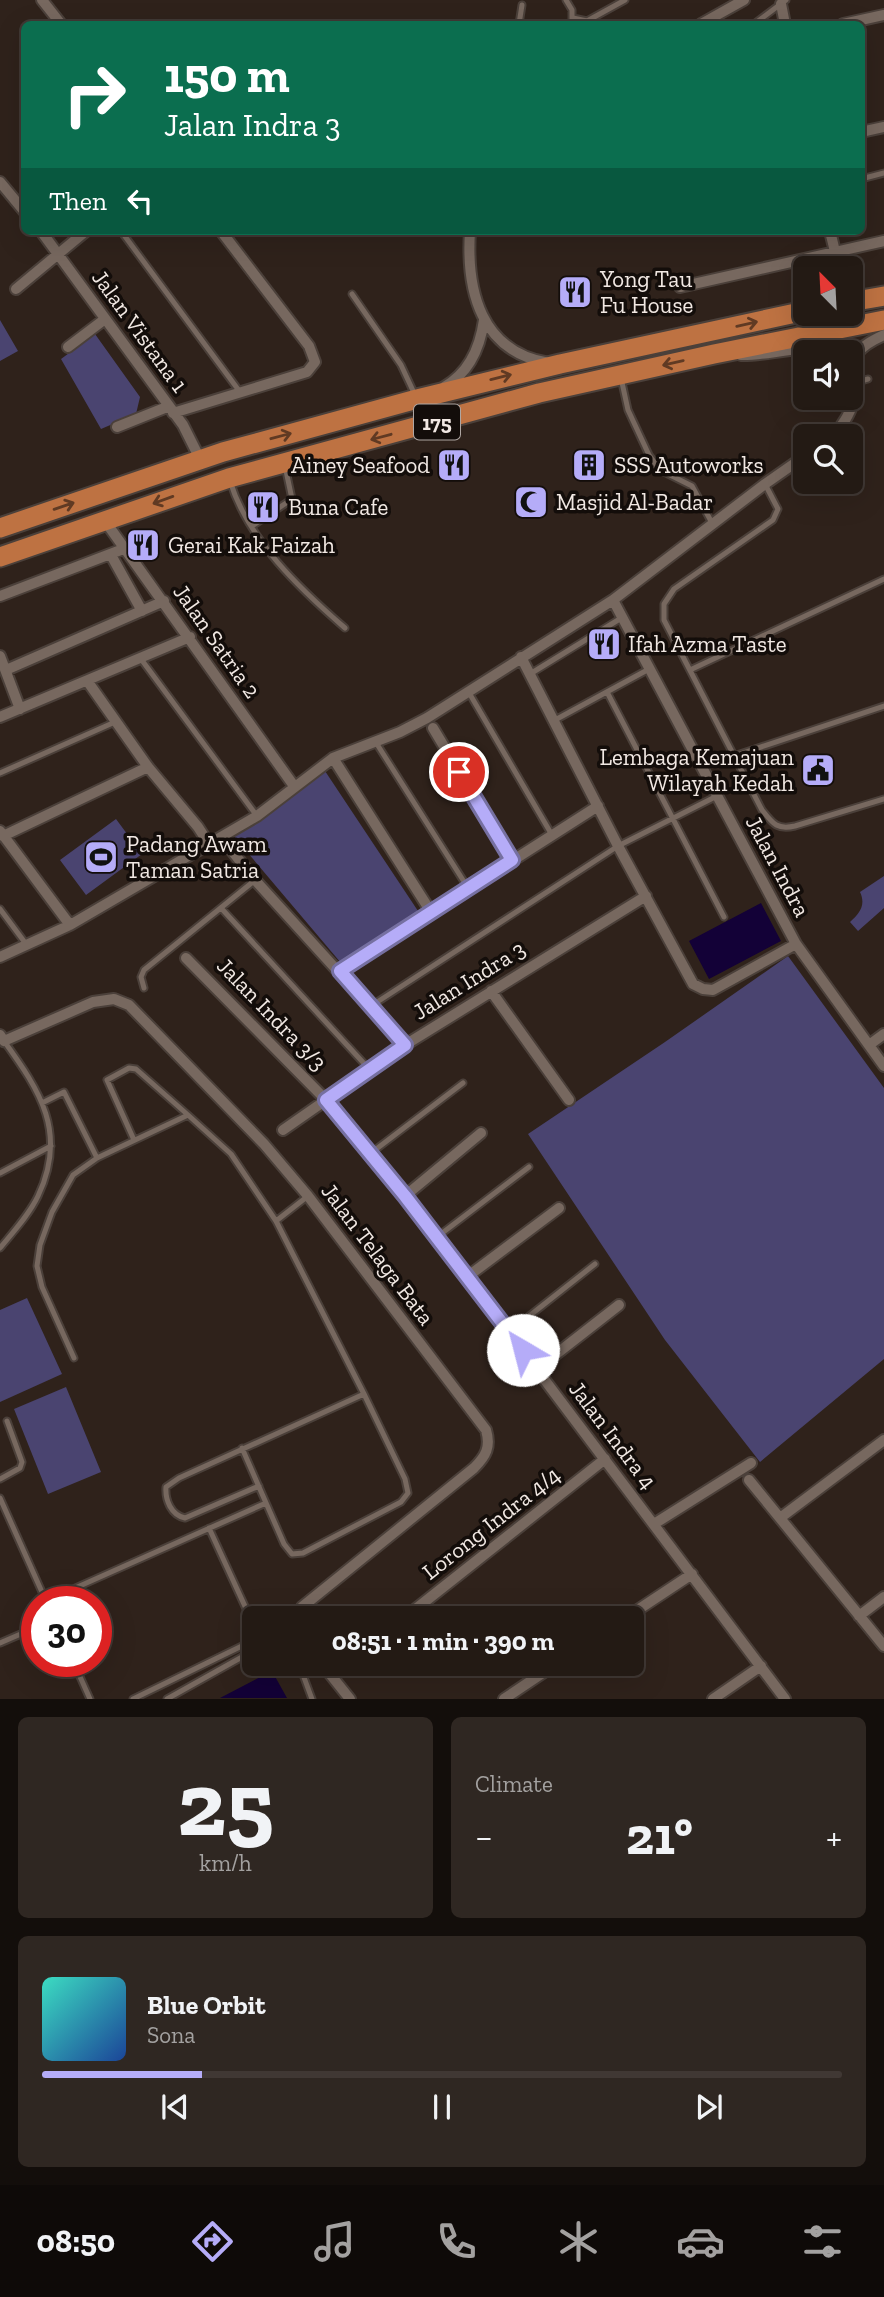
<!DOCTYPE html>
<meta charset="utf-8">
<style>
:root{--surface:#231a14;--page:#2f2722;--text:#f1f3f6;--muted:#a3a1a0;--line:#403834;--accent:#b5acf8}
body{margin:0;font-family:"Zilla Slab",serif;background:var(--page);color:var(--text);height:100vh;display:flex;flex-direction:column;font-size:26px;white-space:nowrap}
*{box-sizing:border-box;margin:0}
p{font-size:23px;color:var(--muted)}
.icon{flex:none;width:38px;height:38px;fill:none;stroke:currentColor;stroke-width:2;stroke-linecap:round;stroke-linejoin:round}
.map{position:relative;height:1699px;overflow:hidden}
.sheet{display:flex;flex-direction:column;gap:18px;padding:18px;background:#130e0b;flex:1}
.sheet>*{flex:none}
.top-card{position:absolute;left:21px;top:21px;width:844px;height:214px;border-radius:10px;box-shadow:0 7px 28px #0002,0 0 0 2px var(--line);background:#0b6e4f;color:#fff;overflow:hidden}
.needle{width:46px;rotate:336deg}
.buttons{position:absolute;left:793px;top:256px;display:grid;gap:14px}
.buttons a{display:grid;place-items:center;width:70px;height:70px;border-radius:10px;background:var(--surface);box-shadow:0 7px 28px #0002,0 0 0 2px var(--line);font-size:35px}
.speed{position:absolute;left:21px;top:1586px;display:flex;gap:14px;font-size:35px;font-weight:700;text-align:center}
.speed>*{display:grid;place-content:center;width:91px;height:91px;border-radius:50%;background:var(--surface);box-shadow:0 7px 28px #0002,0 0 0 2px var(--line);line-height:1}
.speed .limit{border:10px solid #d22;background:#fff;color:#111}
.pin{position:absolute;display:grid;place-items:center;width:60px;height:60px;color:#fff;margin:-30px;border:4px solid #fff;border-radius:50%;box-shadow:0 2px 7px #0007}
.me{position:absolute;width:77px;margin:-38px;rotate:323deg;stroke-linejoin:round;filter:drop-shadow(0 0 5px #0008)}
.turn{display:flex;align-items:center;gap:24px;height:147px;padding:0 28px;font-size:32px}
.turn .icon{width:91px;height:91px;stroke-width:2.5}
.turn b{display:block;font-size:49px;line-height:60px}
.then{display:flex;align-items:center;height:66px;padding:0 28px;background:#0003;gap:14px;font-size:26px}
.big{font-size:52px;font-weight:700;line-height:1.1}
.sheet .card{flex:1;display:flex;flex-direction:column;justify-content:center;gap:10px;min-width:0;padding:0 24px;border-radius:10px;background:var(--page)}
.sheet .dial{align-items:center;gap:0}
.dial b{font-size:91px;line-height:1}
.song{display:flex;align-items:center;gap:21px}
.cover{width:84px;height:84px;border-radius:10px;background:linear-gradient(135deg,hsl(170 70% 55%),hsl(220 70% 35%))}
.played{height:7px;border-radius:4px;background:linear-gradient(90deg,var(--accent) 20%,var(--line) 20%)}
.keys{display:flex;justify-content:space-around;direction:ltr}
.heat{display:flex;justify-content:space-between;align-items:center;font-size:38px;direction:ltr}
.sheet .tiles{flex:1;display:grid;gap:18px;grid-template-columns:1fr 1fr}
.card:last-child{grid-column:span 2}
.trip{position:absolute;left:242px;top:1606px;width:402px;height:70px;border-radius:10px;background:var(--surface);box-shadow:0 7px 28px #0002,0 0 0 2px var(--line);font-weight:700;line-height:70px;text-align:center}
.tabs{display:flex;height:112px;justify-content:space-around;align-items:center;background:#0e0a08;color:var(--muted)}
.tabs .icon{width:49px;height:49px}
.tabs .on{color:var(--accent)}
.tabs b{font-size:32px;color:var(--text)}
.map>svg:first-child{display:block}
.green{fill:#4a4470}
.water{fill:#130137}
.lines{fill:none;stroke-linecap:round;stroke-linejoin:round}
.service-casing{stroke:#4b403a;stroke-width:9}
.minor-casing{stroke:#4b403a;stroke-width:14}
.trunk-casing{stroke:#4b403a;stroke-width:23}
.service{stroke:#77685f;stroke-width:5}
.minor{stroke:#77685f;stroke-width:10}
.trunk{stroke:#be7242;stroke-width:19}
.oneway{stroke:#603a23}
.route-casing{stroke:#7670a1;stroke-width:18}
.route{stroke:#b5acf8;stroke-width:12}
.labels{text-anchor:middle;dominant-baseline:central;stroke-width:7;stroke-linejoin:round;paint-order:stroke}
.shield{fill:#130d0a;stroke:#aea6a2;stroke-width:2}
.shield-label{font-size:21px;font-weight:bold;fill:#f1e8e3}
.poi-label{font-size:23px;fill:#f1e8e3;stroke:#130d0a;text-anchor:start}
.street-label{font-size:23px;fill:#f1e8e3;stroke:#130d0a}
</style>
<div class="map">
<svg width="884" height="1699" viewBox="0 0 884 1699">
<rect width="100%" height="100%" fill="#2f221b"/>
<path class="green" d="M0,320L18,351L0,361Z
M95,334L140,397L136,414L101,429L61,359Z
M325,771L418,911L341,963L231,833Z
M116,819L142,854L86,895L60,860Z
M884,876V908L858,931L850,922C860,913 866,905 860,892Z
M788,956L884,1088V1359L760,1462L665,1340L528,1134L665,1042Z
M27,1298L62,1374L0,1402V1310Z
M66,1387L101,1472L48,1494L14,1409Z"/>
<path class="water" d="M761,903L781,941L709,979L689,941Z
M272,1671L287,1698H220Z"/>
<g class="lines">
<g class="service-casing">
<path id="service" d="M566,0L572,10V24
M573,18L587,21L625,0
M519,24L522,5
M754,24L786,0
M861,179L884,173
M121,231L240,392
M352,294L401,365L415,395
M621,378L628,410L649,455L660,470L692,486L712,523
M854,383L868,379
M230,481C248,540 300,589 345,628
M765,484L778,509L773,520L674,589L664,604V620L762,810C773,824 777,830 795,826L884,799
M252,526L292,499L285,466
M141,659L257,816
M690,670L884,579
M530,674L623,617
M468,691L552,835
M607,692L724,917
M555,720L651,668
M375,741L468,888
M734,756L884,706
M0,773L115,722
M221,908L370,1070
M0,909L26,944
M144,988L141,977L144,970L254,881
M371,1006L618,846L717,796
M42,1103L64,1092L97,1158
M134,1140L107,1080L129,1068L136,1069L188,1115
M371,1153L463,1083
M0,1173L51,1146
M276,1221L308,1196
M437,1237L529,1167
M0,1248C13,1232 29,1215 38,1196C68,1133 40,1091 4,1041
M509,1332L595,1264
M74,1358L42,1287L37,1266L40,1245L52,1212L73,1175L97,1158L188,1115L231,1154L276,1221L364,1394L405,1479L408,1493L401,1502L303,1553L292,1554L284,1544L242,1448
M0,1479L20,1468L22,1462L7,1421
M259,1486L185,1518C171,1515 165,1500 166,1487L179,1478L364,1394
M0,1498L46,1601
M209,1528L254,1626
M46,1601L266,1503
M0,1643L37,1627
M73,1661L90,1699
M295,1664L302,1672L312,1699
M133,1699L248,1643L254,1637
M167,1699L242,1657L254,1653"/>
</g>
<g class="minor-casing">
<path id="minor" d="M42,0L61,24
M781,4L785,24
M701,24L744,0
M843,24L884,15
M861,132L884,127
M0,182L24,211
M41,231L183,425L200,459
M470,231C466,291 481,352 549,363
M830,231L839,268
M680,287L884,241
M16,289L86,231
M68,347L105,319
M741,355C767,356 801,344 824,352
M444,387C469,373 480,348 484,320
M173,413L307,372L315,362L309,346L221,231
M117,427L167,407
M833,436C842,426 852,411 854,397C858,363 843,353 884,335
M105,521L294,786
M111,555L142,611
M0,596L126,548
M613,600L796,944L884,1066
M0,656L20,709
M521,657L618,846L693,984L703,989L713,990L796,944
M6,670L164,601
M88,682L148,767L198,827L209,844
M0,717L190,637
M433,728L512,860
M333,758L431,912
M0,831L70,925
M3,836L148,767
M221,837L255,880L405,1045
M0,957L70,925L257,816L333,758L400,732L427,718L613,600L765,484L805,456
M186,958L326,1100L371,1153L437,1237L785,1699
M340,971L598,806
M491,991L569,1100
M0,1035L4,1041L93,1002L114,999L129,1005L264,1144L308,1196L486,1430C491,1447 486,1456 474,1468L302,1607L295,1619
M869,1045L884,1034
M283,1130L405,1045L646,896
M405,1196L481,1133
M467,1277L559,1208
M537,1369L619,1305
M749,1480L884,1646
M780,1518L884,1440
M654,1524L751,1463
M859,1616L884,1597
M403,1619L605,1459
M624,1619L692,1574
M322,1664L350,1699
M504,1699L556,1664
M713,1699L761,1666"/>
</g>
<g class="trunk-casing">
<path id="trunk" d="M850,302L884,296
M0,528L223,452L417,399L560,364L805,311
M0,557L229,478L539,393L714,354L884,320"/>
</g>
<use href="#service" class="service"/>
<use href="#minor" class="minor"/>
<use href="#trunk" class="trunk"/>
</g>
<defs><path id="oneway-shaft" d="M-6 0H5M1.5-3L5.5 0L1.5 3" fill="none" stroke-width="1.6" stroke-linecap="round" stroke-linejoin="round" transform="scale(1.75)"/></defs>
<g class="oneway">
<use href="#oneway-shaft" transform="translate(747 324) rotate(-13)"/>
<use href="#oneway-shaft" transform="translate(673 363) rotate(167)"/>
<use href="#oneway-shaft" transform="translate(501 377) rotate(-14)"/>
<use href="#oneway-shaft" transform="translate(281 436) rotate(-15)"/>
<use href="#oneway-shaft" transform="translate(381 437) rotate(165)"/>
<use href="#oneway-shaft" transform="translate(163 500) rotate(160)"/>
<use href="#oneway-shaft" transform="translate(64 506) rotate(-19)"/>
</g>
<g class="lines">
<g class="route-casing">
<path id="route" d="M459,772L512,860L340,971L405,1045L326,1100L405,1196L523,1350"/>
</g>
<use href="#route" class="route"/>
</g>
<defs>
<g id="restaurant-square" transform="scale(1.75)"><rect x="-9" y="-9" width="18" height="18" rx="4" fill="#b5acf8" stroke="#130d0a"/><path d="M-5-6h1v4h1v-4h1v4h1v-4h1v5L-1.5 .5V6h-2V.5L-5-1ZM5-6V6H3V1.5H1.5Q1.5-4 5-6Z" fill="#111"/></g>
<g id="building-square" transform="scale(1.75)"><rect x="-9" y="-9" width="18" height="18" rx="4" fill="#b5acf8" stroke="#130d0a"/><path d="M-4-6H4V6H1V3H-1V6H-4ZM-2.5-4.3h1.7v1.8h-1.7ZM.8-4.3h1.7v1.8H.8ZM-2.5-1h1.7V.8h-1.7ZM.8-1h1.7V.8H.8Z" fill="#111"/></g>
<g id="mosque-square" transform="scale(1.75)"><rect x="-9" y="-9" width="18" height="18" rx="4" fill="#b5acf8" stroke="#130d0a"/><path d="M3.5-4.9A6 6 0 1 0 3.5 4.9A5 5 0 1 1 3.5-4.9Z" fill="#111"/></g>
<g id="civic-square" transform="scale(1.75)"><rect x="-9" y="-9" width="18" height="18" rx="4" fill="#b5acf8" stroke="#130d0a"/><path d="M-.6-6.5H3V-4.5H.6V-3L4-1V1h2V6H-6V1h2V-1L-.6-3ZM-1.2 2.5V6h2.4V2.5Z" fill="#111"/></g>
<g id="stadium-square" transform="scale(1.75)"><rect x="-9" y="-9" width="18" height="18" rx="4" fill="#b5acf8" stroke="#130d0a"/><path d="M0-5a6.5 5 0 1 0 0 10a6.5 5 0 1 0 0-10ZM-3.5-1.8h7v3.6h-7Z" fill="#111"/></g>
</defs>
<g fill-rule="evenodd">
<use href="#restaurant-square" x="575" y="292"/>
<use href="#restaurant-square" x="454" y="465"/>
<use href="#building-square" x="589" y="465"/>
<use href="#mosque-square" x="531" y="502"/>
<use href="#restaurant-square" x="263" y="507"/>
<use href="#restaurant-square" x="143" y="545"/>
<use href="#restaurant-square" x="604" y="644"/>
<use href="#civic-square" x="818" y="770"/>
<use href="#stadium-square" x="101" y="857"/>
</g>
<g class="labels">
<rect class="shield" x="414" y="404.5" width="46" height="35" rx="5"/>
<g class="shield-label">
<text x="437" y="422">175</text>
</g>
<g class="poi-label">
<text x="600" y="279">Yong Tau<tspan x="600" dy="26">Fu House</tspan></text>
<text x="430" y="465" text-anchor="end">Ainey Seafood</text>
<text x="614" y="465">SSS Autoworks</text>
<text x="556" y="502">Masjid Al-Badar</text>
<text x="288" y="507">Buna Cafe</text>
<text x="168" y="545">Gerai Kak Faizah</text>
<text x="628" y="644">Ifah Azma Taste</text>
<text x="794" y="757" text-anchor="end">Lembaga Kemajuan<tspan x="794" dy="26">Wilayah Kedah</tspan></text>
<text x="126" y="844">Padang Awam<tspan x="126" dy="26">Taman Satria</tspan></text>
</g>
<g class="street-label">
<text transform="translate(140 331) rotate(54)">Jalan Vistana 1</text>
<text transform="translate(217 641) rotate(55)">Jalan Satria 2</text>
<text transform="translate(778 866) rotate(62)">Jalan Indra</text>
<text transform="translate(469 980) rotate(-32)">Jalan Indra 3</text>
<text transform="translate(272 1014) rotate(46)">Jalan Indra 3/3</text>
<text transform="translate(378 1254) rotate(53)">Jalan Telaga Bata</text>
<text transform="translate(613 1435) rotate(53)">Jalan Indra 4</text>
<text transform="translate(491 1523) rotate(-38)">Lorong Indra 4/4</text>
</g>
</g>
</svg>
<div class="buttons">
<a><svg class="needle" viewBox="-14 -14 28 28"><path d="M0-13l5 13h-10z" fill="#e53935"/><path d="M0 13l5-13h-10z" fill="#a3a1a0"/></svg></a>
<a><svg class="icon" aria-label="sound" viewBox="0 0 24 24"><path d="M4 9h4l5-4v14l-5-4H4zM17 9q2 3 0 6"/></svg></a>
<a><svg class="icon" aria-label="search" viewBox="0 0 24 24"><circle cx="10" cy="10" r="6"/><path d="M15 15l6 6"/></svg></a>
</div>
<div class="speed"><div class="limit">30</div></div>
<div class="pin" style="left:459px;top:772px;background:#d93025"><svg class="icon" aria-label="arrive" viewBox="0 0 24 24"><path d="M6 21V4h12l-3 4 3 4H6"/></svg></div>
<svg class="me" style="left:523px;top:1350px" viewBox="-20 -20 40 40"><circle r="19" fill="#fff"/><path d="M0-13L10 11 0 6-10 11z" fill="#b5acf8"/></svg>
<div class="trip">08:51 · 1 min · 390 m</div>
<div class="top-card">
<div class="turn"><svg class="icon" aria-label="right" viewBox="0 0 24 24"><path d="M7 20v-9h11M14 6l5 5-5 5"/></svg><div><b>150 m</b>Jalan Indra 3</div></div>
<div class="then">Then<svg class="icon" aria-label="left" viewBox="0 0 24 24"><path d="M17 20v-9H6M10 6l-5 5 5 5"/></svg></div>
</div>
</div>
<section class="sheet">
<div class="tiles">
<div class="card dial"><b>25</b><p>km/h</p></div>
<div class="card"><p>Climate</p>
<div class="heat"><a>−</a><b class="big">21°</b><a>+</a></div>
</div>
<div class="card">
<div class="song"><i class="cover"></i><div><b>Blue Orbit</b><p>Sona</p></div></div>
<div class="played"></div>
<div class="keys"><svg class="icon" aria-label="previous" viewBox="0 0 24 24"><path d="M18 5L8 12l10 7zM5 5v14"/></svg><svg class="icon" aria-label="pause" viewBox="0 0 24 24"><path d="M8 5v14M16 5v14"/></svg><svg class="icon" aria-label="next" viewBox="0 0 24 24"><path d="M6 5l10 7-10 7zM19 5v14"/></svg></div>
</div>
</div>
</section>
<nav class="tabs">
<b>08:50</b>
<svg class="icon on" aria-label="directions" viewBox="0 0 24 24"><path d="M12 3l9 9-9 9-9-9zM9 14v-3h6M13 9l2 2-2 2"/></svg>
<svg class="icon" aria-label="music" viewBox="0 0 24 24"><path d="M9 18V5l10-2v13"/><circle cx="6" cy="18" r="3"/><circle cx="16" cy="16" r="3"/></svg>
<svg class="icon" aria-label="phone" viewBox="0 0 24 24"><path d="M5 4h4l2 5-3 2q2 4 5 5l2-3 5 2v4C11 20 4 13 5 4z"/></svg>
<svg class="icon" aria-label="climate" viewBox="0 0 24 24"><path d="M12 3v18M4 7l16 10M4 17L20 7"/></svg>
<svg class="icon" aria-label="car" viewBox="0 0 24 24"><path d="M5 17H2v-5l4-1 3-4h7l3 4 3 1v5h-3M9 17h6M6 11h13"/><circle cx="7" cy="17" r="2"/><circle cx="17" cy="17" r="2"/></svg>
<svg class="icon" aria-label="filters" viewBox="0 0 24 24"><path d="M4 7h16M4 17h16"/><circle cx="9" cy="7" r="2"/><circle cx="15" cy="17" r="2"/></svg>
</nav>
